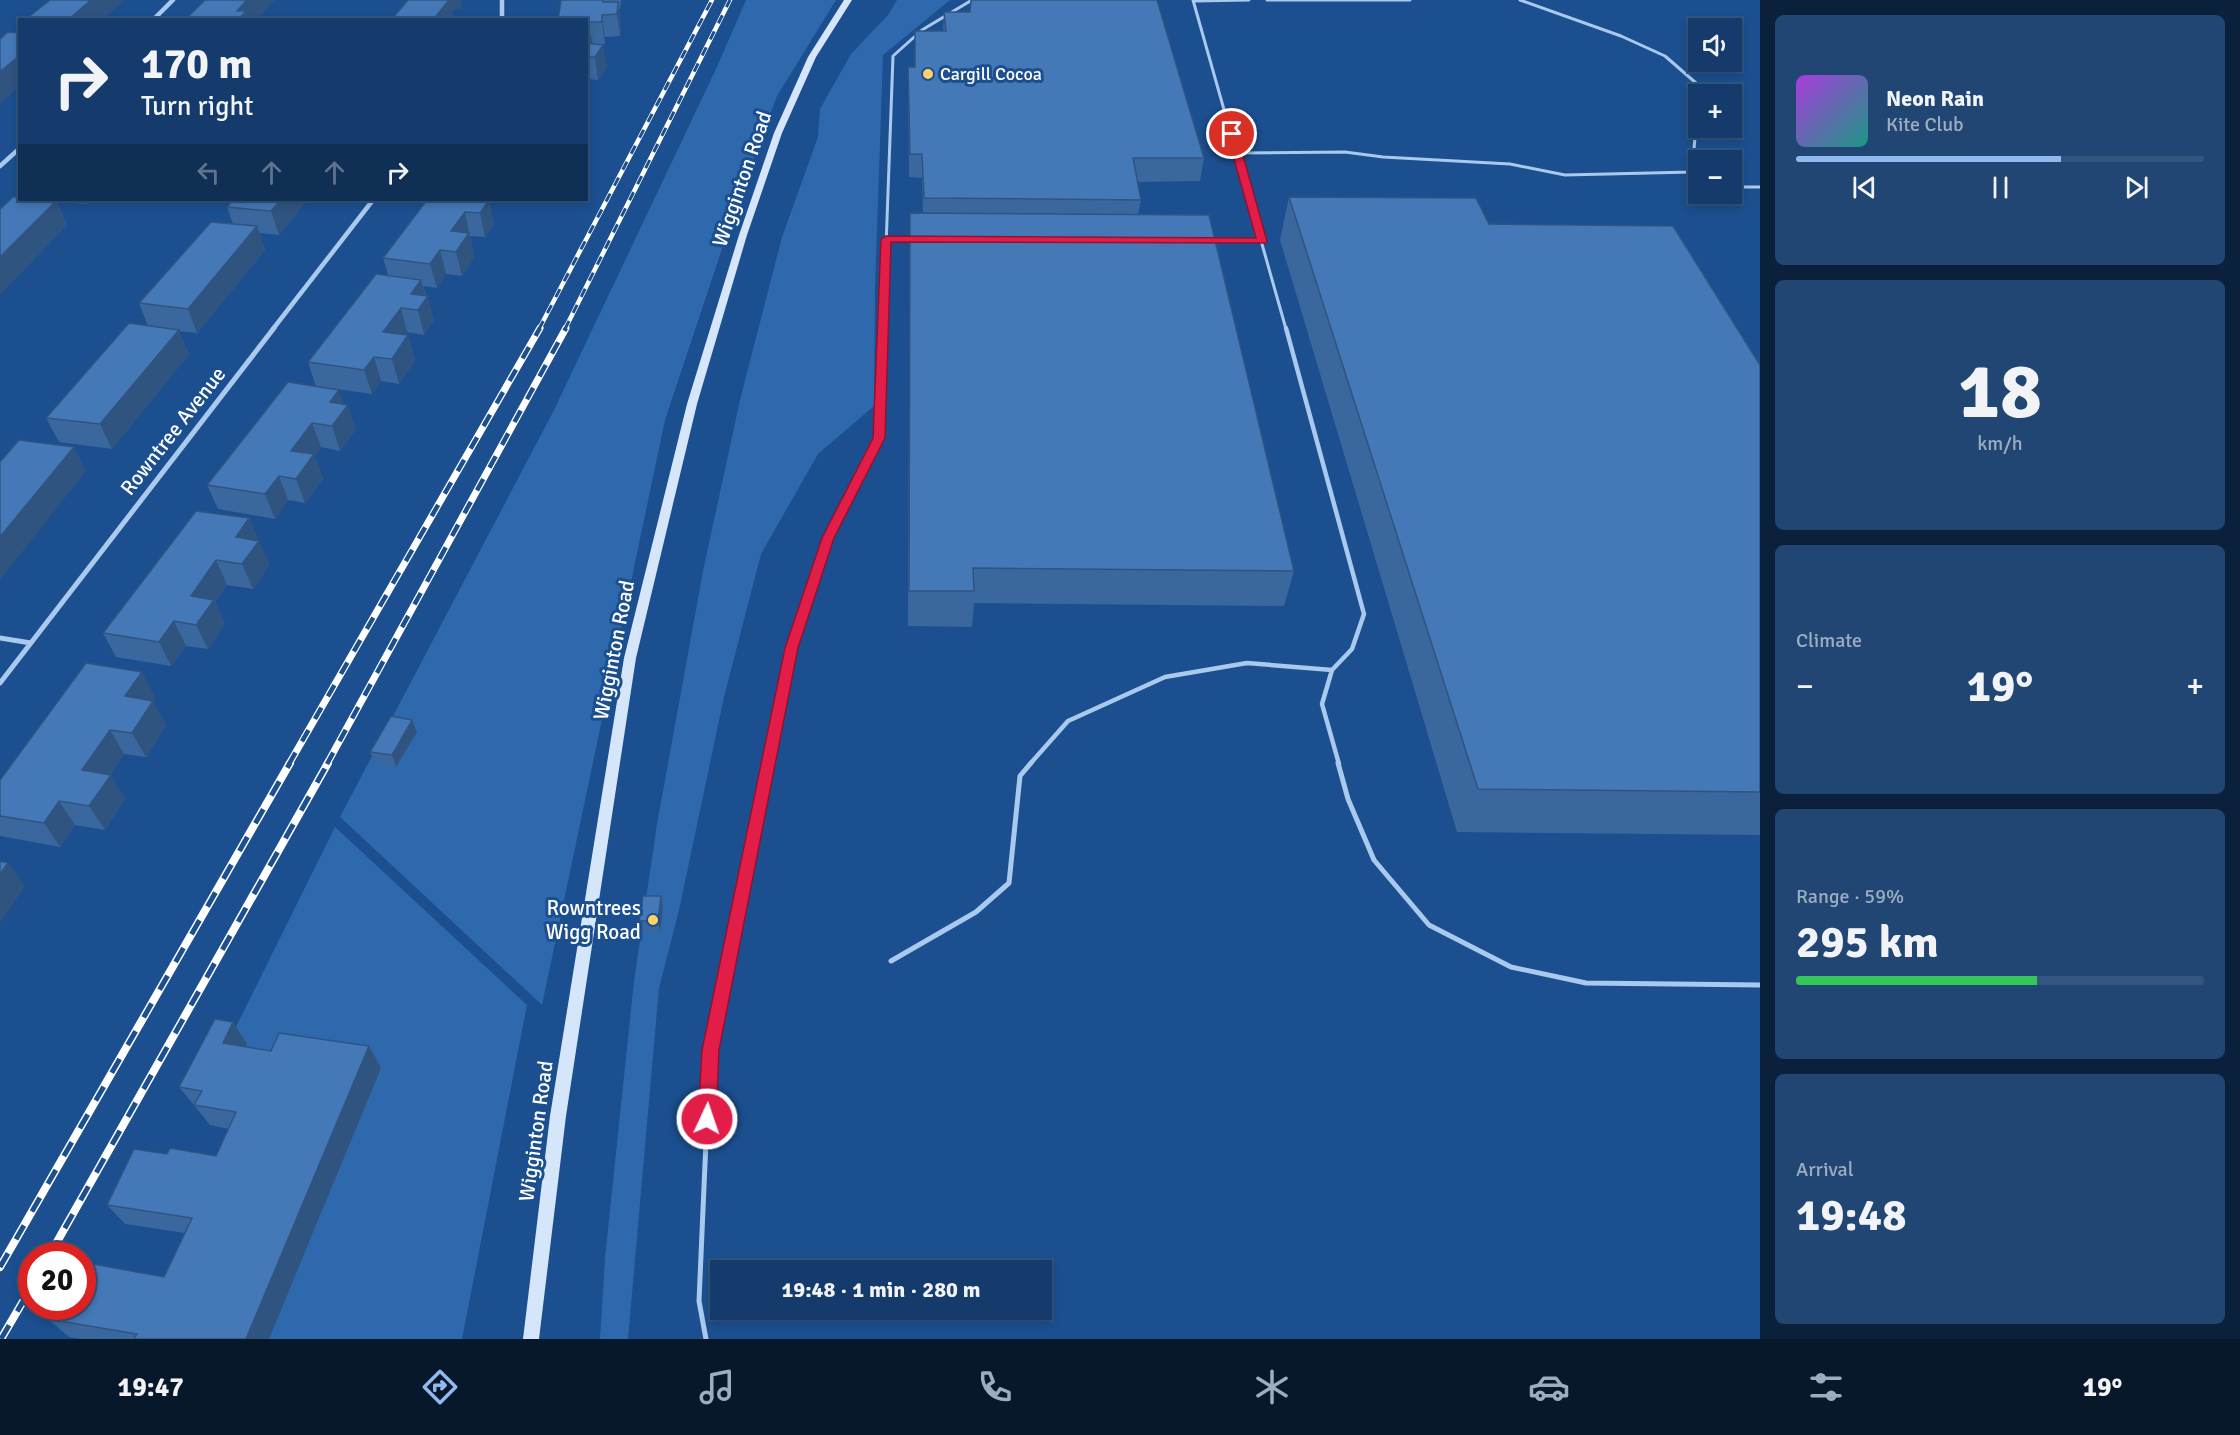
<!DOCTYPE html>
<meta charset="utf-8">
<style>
:root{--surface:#143b6b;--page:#214673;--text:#f1f3f6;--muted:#9dadc1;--line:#33557e;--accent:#90b9f0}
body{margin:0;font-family:Signika,sans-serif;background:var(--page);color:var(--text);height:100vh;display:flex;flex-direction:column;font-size:22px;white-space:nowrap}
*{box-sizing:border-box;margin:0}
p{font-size:20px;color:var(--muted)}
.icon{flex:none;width:33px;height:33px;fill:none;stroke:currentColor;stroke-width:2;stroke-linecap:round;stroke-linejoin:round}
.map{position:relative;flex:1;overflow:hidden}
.panel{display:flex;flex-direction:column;gap:15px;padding:15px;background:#0b203b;width:480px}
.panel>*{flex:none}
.top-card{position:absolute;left:18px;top:18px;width:570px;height:183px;border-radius:0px;box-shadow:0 3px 9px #0003,0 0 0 2px var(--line);background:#143b6b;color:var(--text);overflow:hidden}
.tools{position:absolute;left:1688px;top:18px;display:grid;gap:12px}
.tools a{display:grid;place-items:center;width:54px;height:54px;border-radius:0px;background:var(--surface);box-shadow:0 3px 9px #0003,0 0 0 2px var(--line);font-size:30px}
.speed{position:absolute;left:18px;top:1242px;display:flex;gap:12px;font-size:30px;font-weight:700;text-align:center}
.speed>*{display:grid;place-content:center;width:78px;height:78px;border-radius:50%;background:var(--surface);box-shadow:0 3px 9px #0003,0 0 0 2px var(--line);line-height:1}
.speed .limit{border:9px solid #d22;background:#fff;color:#111}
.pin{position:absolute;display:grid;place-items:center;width:51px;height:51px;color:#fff;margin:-26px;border:3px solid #fff;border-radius:50%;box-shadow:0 2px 6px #0007}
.me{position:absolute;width:66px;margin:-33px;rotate:3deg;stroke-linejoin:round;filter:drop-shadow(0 0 4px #0008)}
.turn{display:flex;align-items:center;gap:21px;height:126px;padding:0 24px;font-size:27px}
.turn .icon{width:78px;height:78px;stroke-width:2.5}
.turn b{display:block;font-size:42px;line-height:51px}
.lanes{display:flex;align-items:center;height:57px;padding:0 24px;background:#0003;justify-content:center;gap:30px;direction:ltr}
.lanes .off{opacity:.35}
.big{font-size:45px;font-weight:700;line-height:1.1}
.panel .widget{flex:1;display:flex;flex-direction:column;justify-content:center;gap:9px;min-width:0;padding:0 21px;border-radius:9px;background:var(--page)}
.panel .dial{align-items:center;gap:0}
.dial b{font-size:78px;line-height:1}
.song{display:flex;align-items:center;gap:18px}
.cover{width:72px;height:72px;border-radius:9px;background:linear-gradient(135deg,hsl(280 70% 55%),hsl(170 70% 35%))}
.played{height:6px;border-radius:3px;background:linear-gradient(90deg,var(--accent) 65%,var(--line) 65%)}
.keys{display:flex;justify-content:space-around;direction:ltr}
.heat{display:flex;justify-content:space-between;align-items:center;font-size:33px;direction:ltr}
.charge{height:9px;border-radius:4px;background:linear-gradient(90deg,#34c759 59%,var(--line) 0)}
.trip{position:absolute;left:710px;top:1260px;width:342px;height:60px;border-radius:0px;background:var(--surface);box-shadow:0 3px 9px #0003,0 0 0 2px var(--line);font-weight:700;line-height:60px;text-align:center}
.dock{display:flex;height:96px;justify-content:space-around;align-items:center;background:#08182b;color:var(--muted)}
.dock .icon{width:42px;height:42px}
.dock .selected{color:var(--accent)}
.dock b{font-size:27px;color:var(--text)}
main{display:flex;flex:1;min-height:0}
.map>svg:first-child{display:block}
.green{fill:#2e69ad}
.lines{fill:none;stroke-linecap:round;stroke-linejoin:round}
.lane-far2{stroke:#a9c9ee;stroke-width:3}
.lane-far1{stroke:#a9c9ee;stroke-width:4.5}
.lane{stroke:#a9c9ee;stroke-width:5}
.street-far1{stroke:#a9c9ee;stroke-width:4.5}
.street{stroke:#a9c9ee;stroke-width:5}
.secondary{fill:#d6e6fa;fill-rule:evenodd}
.rail-far2-casing{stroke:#fff;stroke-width:4.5}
.rail-far1-casing{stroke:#fff;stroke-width:7}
.rail-casing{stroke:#fff;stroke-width:8}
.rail-far2{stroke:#1b4f8f;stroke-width:3;stroke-dasharray:9;stroke-linecap:butt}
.rail-far1{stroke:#1b4f8f;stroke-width:4.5;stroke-dasharray:13;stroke-linecap:butt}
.rail{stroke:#1b4f8f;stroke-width:5;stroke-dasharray:16;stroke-linecap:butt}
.wall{fill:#3a679d}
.shaded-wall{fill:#305480}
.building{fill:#4478b7;stroke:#305480;stroke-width:1.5}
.route{fill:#e11d48;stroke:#92132f;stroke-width:1.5}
.poi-dot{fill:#ffd166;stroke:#1b4f8f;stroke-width:2}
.labels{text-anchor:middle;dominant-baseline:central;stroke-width:6;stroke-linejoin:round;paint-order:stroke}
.far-poi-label{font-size:18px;fill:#fff;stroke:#1b4f8f;text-anchor:start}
.street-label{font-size:21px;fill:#fff;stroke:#1b4f8f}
.poi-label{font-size:21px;fill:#fff;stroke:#1b4f8f;text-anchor:end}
</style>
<main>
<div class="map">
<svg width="1760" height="1339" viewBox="0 0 1760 1339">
<rect width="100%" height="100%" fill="#1b4f8f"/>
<path class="green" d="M746,0H836L777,96L737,204L665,420L542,1005L340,817L554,410L716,69Z
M897,0H950L883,55L875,288L874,406L818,454L761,554L724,697L679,910L659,988L628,1339H600L605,1258L634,981L657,824L703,571L740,400L782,237L818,137L820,109L851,54L888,15Z
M335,827L527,1005L462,1339H268L284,1073L229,1041Z"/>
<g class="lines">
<path class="lane-far2" d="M1193,0L1286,329
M1267,0H1410
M1520,0L1621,36L1665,56L1696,83V126L1692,172L1698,182
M1194,1L1249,0
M1238,153L1345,152L1383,157L1510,164L1565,175L1692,172
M1731,187H1760
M886,239H913
M1210,240L1262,241
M883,329L893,56L922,30L972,0"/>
<path class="lane-far1" d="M1286,328L1364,614L1352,649L1332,670L1322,704L1339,764
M768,764L791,648L828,538L879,439L883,328
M1030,764L1068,721L1165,677L1247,663L1332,670"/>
<path class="lane" d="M1338,763L1348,799L1374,860L1429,925L1511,967L1586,983L1760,985
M891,961L976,912L1009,883L1020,776L1031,763
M706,1339L699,1301L710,1050L768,763"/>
<path class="street-far1" d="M502,0V20
M153,20L173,0
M0,166L20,148
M273,329L373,200"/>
<path class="street" d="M0,638L31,643
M0,683L274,328"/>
<path class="secondary" d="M844,0H852L816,57L782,133L747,235L697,404L636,658L566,1116L539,1339H523L550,1116L624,658L687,404L739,235L774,133L808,57Z"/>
<g class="rail-far2-casing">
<path id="rail-far2" d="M539,329L712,0
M565,329L730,0"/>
</g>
<g class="rail-far1-casing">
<path id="rail-far1" d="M289,764L540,328
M327,764L566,328"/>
</g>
<g class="rail-casing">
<path id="rail" d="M49,1256L328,763
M0,1267L290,763
M1,1339L32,1286"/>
</g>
<use href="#rail-far2" class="rail-far2"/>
<use href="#rail-far1" class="rail-far1"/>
<use href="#rail" class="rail"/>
</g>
<path class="wall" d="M561,0H621L620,9H619L621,24L620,36L605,37V44H599L607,67L598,80L586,79V20Z
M944,12H970L1204,158L1200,181L1137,182L1141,200L1138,215L1294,571L1284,606L974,603L972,627L908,626L910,213H923L922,178L909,177L908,67H914L943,31Z
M1289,197L1489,224L1760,365V835L1457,832L1280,240Z
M20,200H91L87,204L57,202L67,225L0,294V209Z
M233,200H307L279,235L259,233L265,250L197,333L179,331L189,354L112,449L59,442L46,418L148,326L139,303L233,224L227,207Z
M486,200L494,224L485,237L470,236L474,257L462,276L446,274L437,288L423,286L434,320L424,335L407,332L405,335H408L415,360L399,384L381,381L372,394L329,388L343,404L356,429L340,451L321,447L315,456L323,479L305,503L288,500L275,519L218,509L207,485L316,387L308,362L388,275L383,258Z
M249,518L269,565L253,589L227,585L215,602L225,624L208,649L186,646L171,666L116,657L103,633Z
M155,697L152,701L166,725L146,757L124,754L110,775L125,799L105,830L75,825L60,847L0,836V780Z
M417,732L396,767L375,764L370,752Z
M661,896L663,908L660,932H642L639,921Z
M233,1022L247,1044L246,1047L271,1051L369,1046L381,1068L269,1339H82L69,1337L48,1319L164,1277L185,1233L125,1224L107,1205L167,1154L216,1156L229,1129L210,1125L179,1087Z"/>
<path class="shaded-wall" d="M91,0H125L102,20H68Z
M247,0H275L256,20H238L237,11Z
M414,0H461L463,9L452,10L454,20H433Z
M618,2L621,24L620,36L617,14Z
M602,15L605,37V44L602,22Z
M591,37L594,57L586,43Z
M603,45L607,67L598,80L595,57Z
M20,55V86L0,104V72Z
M85,200H91L87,204Z
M281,200H307L279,235L271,211Z
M489,200L494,224L485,237L480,213Z
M56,201L67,225L0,294V257Z
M465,212L474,257L462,276L451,231Z
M257,226L265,250L197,333L188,309Z
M440,250L446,274L437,288L430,264Z
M421,280L426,298L428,296L434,320L424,335L418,310L411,294Z
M401,308L407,332L390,356L383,332Z
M179,330L189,354L112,449L100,424Z
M408,335L415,360L399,384L392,359Z
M374,357L381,381L372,394L364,370Z
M339,390L345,408L348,405L356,429L340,451L332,426L330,402Z
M312,423L321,447L315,456L323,479L305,503L296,479L291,451Z
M74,447L86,471L0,580V537Z
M279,476L288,500L275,519L265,494Z
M249,518L269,565L253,589L242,564L236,537Z
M216,560L227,585L215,602L225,624L208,649L196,625L191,596Z
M174,621L186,646L171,666L159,642Z
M142,672L155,697L139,721L125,696Z
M153,701L166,725L146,757L132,733Z
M412,720L417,732L396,767L392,755Z
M110,730L124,754L97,794L82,770Z
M111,775L125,799L105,830L89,806Z
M59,801L75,825L60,847L44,823Z
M8,863L25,886L0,923V874Z
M661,896L663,908L660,932L658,921Z
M233,1022L247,1044L237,1064L223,1043Z
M369,1046L381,1068L269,1339H246Z"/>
<path class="building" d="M50,0H91L68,20L26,19Z
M205,0H247L237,11H246L238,20H185Z
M408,0H449L433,20H391Z
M561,0H603V2H618L617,14L602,15V22H586V20H558Z
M971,0H1157L1204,158H1133L1141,200L924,198L922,154H910L908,67H915V31H946L944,12H970Z
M8,32L20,33V55L0,72V39Z
M586,36L591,37L586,43Z
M586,43L603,45L595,57H586Z
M13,197H20V200H42L56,201L0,257V209Z
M1289,197L1476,198L1489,224L1673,226L1760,365V792L1478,789Z
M233,200H281L271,211L227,207Z
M427,200H489L480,213L465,212L451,231L469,233L456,252L440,250L430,264L383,258Z
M910,213L1209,215L1294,571L973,568L974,591H909Z
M211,222L257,226L188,309L139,303Z
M376,274L421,280L411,294L428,296L418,310L401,308L383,332L408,335L392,359L374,357L364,370L308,362Z
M129,323L179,330L100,424L46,418Z
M288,382L339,390L330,402L348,405L332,426L312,423L291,451L314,454L296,479L279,476L265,494L207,485Z
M19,440L74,447L0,537V462Z
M196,511L249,518L236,537L259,541L242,564L216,560L191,596L214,600L196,625L174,621L159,642L103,633Z
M86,663L142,672L125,696L153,701L132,733L110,730L82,770L111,775L89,806L59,801L44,823L0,816V780Z
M391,716L412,720L392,755L370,752Z
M0,861L8,863L0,874Z
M643,896H661L658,921H639Z
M215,1019L233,1022L223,1043L271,1051L279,1033L369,1046L246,1339H134L137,1334L48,1319L55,1306H82V1262L164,1277L192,1218L107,1205L134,1149L167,1154L170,1148L216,1156L236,1112L194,1105L202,1091L179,1087Z"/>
<path class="route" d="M1229,132L1237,134L1267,241L1266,243L891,242L885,438L834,538L798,648L719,1050L716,1119L713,1124L707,1127L701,1124L698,1119L702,1050L785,648L822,538L873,438L881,239L886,236L1256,238L1227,134Z"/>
<g class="poi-dot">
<circle cx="928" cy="74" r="6"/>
<circle cx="653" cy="920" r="6"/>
</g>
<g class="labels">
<g class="far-poi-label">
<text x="940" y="74">Cargill Cocoa</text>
</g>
<g class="street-label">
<text transform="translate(742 179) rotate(-71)">Wigginton Road</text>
<text transform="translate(173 431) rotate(-52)">Rowntree Avenue</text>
<text transform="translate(614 650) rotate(-79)">Wigginton Road</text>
<text transform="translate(536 1131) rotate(-82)">Wigginton Road</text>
</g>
<g class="poi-label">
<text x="641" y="908">Rowntrees<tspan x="641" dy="24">Wigg Road</tspan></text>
</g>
</g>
</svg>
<div class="tools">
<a><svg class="icon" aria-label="sound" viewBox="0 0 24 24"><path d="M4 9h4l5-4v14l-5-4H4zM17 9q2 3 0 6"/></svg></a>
<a>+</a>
<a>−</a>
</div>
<div class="speed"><div class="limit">20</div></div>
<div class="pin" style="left:1232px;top:134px;background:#d93025"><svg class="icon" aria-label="arrive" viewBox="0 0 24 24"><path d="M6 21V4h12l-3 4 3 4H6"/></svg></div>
<svg class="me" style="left:707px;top:1119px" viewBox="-20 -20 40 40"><circle r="17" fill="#e11d48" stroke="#fff" stroke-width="3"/><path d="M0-11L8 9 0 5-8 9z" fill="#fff"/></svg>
<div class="trip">19:48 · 1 min · 280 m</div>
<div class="top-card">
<div class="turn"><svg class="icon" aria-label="right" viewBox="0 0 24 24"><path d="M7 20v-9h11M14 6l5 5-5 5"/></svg><div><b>170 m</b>Turn right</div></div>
<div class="lanes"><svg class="icon off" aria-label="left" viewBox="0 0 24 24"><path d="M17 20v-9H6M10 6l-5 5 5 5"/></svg><svg class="icon off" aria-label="ahead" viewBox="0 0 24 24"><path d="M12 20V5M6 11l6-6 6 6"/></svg><svg class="icon off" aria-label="ahead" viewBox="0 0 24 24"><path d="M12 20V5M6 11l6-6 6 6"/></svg><svg class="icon" aria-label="right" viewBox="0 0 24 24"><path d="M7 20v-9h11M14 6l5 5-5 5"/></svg></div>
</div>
</div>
<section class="panel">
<div class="widget">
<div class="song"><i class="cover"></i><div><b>Neon Rain</b><p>Kite Club</p></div></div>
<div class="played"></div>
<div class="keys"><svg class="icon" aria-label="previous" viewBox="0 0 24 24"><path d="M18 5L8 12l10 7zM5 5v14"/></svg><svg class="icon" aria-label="pause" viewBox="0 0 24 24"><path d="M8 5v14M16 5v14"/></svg><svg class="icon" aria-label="next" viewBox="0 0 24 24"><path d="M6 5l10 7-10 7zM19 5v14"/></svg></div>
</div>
<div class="widget dial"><b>18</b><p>km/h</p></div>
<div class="widget"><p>Climate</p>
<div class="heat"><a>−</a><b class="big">19°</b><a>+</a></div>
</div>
<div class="widget"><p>Range · 59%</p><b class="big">295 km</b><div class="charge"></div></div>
<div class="widget"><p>Arrival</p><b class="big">19:48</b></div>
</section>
</main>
<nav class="dock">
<b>19:47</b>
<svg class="icon selected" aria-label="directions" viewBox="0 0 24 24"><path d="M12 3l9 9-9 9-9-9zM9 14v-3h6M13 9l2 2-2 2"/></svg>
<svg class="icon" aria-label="music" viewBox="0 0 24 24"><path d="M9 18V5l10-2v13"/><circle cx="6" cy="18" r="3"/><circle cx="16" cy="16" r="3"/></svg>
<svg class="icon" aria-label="phone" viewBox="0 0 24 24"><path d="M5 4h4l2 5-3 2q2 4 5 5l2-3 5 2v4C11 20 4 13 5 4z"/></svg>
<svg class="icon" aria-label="climate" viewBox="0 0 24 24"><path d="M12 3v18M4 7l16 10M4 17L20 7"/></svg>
<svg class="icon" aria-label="car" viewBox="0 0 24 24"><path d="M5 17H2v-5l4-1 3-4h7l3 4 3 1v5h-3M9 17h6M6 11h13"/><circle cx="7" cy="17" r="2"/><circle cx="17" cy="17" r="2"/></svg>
<svg class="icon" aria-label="filters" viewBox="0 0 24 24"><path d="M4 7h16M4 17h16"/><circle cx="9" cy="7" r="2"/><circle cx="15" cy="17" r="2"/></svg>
<b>19°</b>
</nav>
